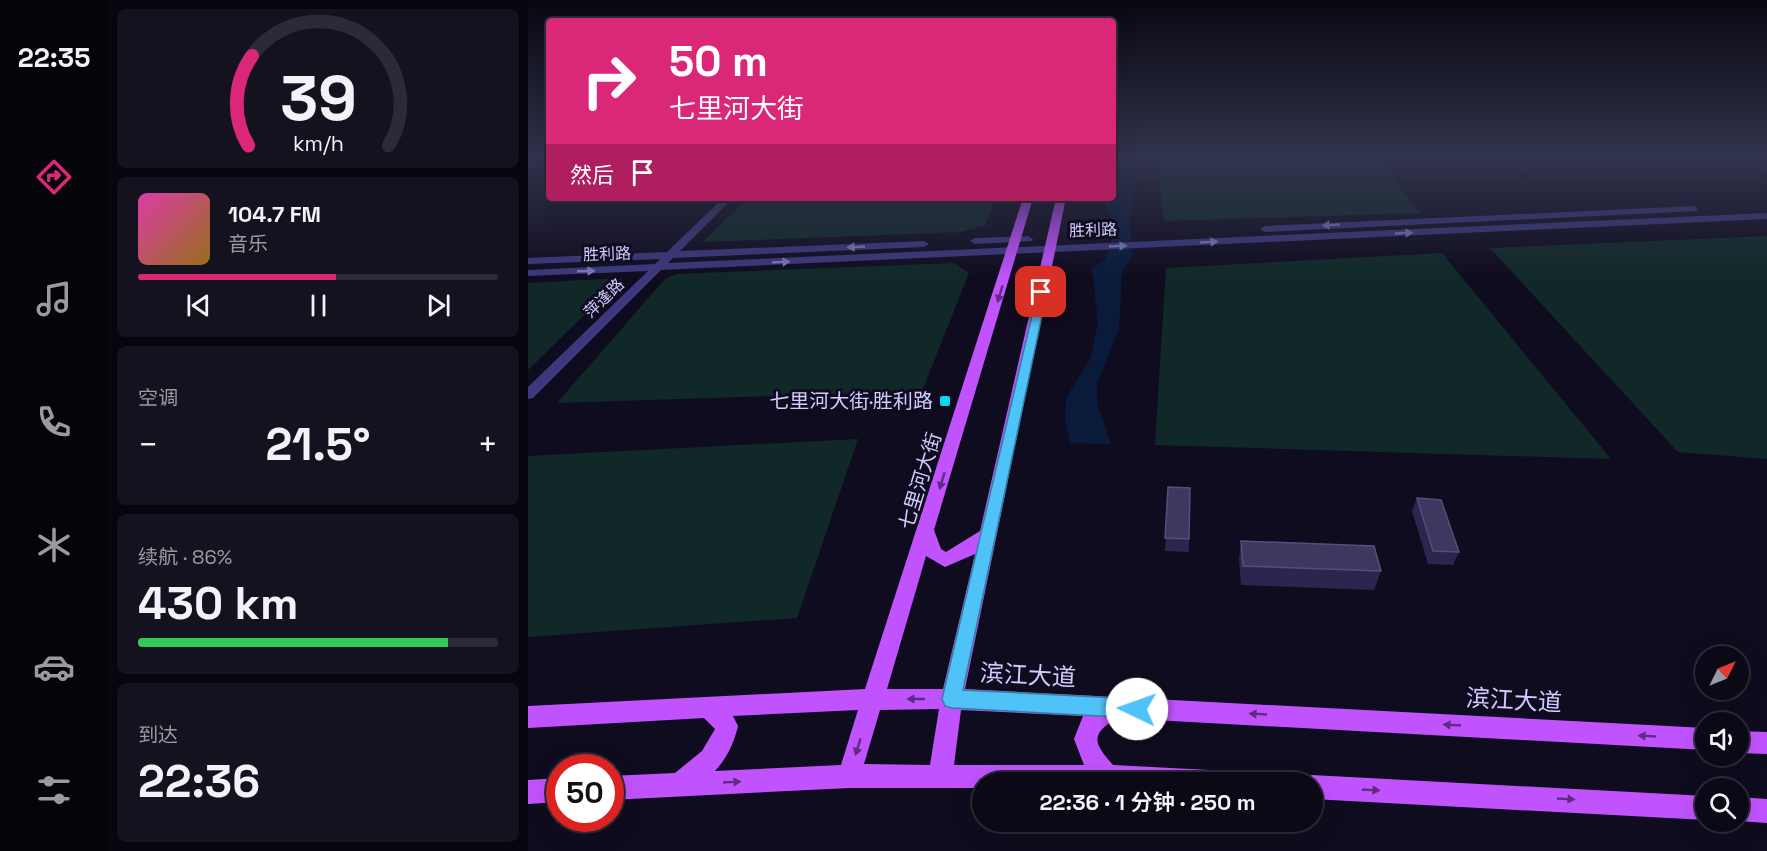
<!DOCTYPE html>
<html lang="zh">
<meta charset="utf-8">
<style>
:root{--surface:#0c0917;--page:#151220;--text:#f1f3f6;--muted:#9a9aa1;--line:#2c2a36;--accent:#db2777}
body{margin:0;font-family:"Space Grotesk","Noto Sans SC",sans-serif;background:var(--page);color:var(--text);height:100vh;display:flex;flex-direction:column;font-size:22px;white-space:nowrap}
*{box-sizing:border-box;margin:0}
p{font-size:20px;color:var(--muted)}
.icon{flex:none;width:33px;height:33px;fill:none;stroke:currentColor;stroke-width:2;stroke-linecap:round;stroke-linejoin:round}
.map{position:relative;flex:1;overflow:hidden}
.sheet{display:flex;flex-direction:column;gap:9px;padding:9px;background:#07050d;width:420px}
.sheet>*{flex:none}
.guide{position:absolute;left:18px;top:18px;width:570px;height:183px;border-radius:6px;box-shadow:0 6px 24px #0002,0 0 0 2px var(--line);background:#db2777;color:#fff;overflow:hidden}
.needle{width:39px;rotate:47deg}
.tools{position:absolute;left:1167px;top:646px;display:grid;gap:12px}
.tools a{display:grid;place-items:center;width:54px;height:54px;border-radius:50%;background:var(--surface);box-shadow:0 6px 24px #0002,0 0 0 2px var(--line);font-size:30px}
.speed{position:absolute;left:18px;top:754px;display:flex;gap:12px;font-size:30px;font-weight:700;text-align:center}
.speed>*{display:grid;place-content:center;width:78px;height:78px;border-radius:50%;background:var(--surface);box-shadow:0 6px 24px #0002,0 0 0 2px var(--line);line-height:1}
.speed .limit{border:9px solid #d22;background:#fff;color:#111}
.pin{position:absolute;display:grid;place-items:center;width:51px;height:51px;color:#fff;margin:-26px;border-radius:12px;box-shadow:0 3px 9px #0006}
.me{position:absolute;width:66px;margin:-33px;rotate:273deg;stroke-linejoin:round;filter:drop-shadow(0 0 4px #0008)}
.turn{display:flex;align-items:center;gap:21px;height:126px;padding:0 24px;font-size:27px}
.turn .icon{width:78px;height:78px;stroke-width:2.5}
.turn b{display:block;font-size:42px;line-height:51px}
.then{display:flex;align-items:center;height:57px;padding:0 24px;background:#0003;gap:12px;font-size:22px}
.big{font-size:45px;font-weight:600;line-height:1.1}
.sheet .card{flex:1;display:flex;flex-direction:column;justify-content:center;gap:9px;min-width:0;padding:0 21px;border-radius:9px;background:var(--page)}
.sheet .dial{align-items:center;gap:0}
.dial svg{height:156px;overflow:visible;fill:none;stroke:var(--line);stroke-width:7;stroke-linecap:round;text-anchor:middle}
.dial text{fill:var(--text);stroke:none}
.song{display:flex;align-items:center;gap:18px}
.cover{width:72px;height:72px;border-radius:9px;background:linear-gradient(135deg,hsl(320 70% 55%),hsl(40 70% 35%))}
.played{height:6px;border-radius:3px;background:linear-gradient(90deg,var(--accent) 55%,var(--line) 55%)}
.keys{display:flex;justify-content:space-around;direction:ltr}
.heat{display:flex;justify-content:space-between;align-items:center;font-size:33px;direction:ltr}
.charge{height:9px;border-radius:4px;background:linear-gradient(90deg,#34c759 86%,var(--line) 0)}
.trip{position:absolute;left:444px;top:772px;width:351px;height:60px;border-radius:30px;background:var(--surface);box-shadow:0 6px 24px #0002,0 0 0 2px var(--line);font-weight:600;line-height:60px;text-align:center}
main{display:flex;flex:1;min-height:0}
.menu{display:flex;flex-direction:column;width:108px;justify-content:space-around;align-items:center;background:#050409;color:var(--muted)}
.menu .icon{width:42px;height:42px}
.menu .selected{color:var(--accent)}
.menu b{font-size:27px;color:var(--text)}
.map>svg:first-child{display:block}
.green{fill:#102928}
.water{fill:#091a3b}
.lines{fill:none;stroke-linecap:round;stroke-linejoin:round}
.minor{fill:#3c387e;fill-rule:evenodd}
.major{fill:#c153fe;fill-rule:evenodd}
.wall{fill:#2d254d}
.building{fill:#3f3760;stroke:#564e79;stroke-width:1.5}
.oneway{fill:#807ab8}
.oneway2{fill:#602c83}
.route{fill:#4fc3f7;stroke:#337fa1;stroke-width:1.5}
.poi-dot{fill:#02d7f4;stroke:#100c1f;stroke-width:2}
.labels{text-anchor:middle;dominant-baseline:central;stroke-width:6;stroke-linejoin:round;paint-order:stroke}
.far-street-label{font-size:16px;fill:#d2cbff;stroke:#100c1f}
.poi-label{font-size:20px;fill:#d2cbff;stroke:#100c1f;text-anchor:end}
.street-label{font-size:20px;fill:#d2cbff;stroke:#100c1f}
.near-street-label{font-size:24px;fill:#d2cbff;stroke:#100c1f}
</style>
<main>
<nav class="menu">
<b>22:35</b>
<svg class="icon selected" aria-label="directions" viewBox="0 0 24 24"><path d="M12 3l9 9-9 9-9-9zM9 14v-3h6M13 9l2 2-2 2"/></svg>
<svg class="icon" aria-label="music" viewBox="0 0 24 24"><path d="M9 18V5l10-2v13"/><circle cx="6" cy="18" r="3"/><circle cx="16" cy="16" r="3"/></svg>
<svg class="icon" aria-label="phone" viewBox="0 0 24 24"><path d="M5 4h4l2 5-3 2q2 4 5 5l2-3 5 2v4C11 20 4 13 5 4z"/></svg>
<svg class="icon" aria-label="climate" viewBox="0 0 24 24"><path d="M12 3v18M4 7l16 10M4 17L20 7"/></svg>
<svg class="icon" aria-label="car" viewBox="0 0 24 24"><path d="M5 17H2v-5l4-1 3-4h7l3 4 3 1v5h-3M9 17h6M6 11h13"/><circle cx="7" cy="17" r="2"/><circle cx="17" cy="17" r="2"/></svg>
<svg class="icon" aria-label="filters" viewBox="0 0 24 24"><path d="M4 7h16M4 17h16"/><circle cx="9" cy="7" r="2"/><circle cx="15" cy="17" r="2"/></svg>
</nav>
<section class="sheet">
<div class="card dial"><svg viewBox="0 0 100 80">
<path d="M14 69A42 42 0 1 1 86 69"/>
<path d="M14 69A42 42 0 0 1 16 23" stroke="#db2777"/>
<text x="50" y="56" font-size="32" font-weight="700">39</text>
<text x="50" y="72" font-size="11">km/h</text>
</svg></div>
<div class="card">
<div class="song"><i class="cover"></i><div><b>104.7 FM</b><p>音乐</p></div></div>
<div class="played"></div>
<div class="keys"><svg class="icon" aria-label="previous" viewBox="0 0 24 24"><path d="M18 5L8 12l10 7zM5 5v14"/></svg><svg class="icon" aria-label="pause" viewBox="0 0 24 24"><path d="M8 5v14M16 5v14"/></svg><svg class="icon" aria-label="next" viewBox="0 0 24 24"><path d="M6 5l10 7-10 7zM19 5v14"/></svg></div>
</div>
<div class="card"><p>空调</p>
<div class="heat"><a>−</a><b class="big">21.5°</b><a>+</a></div>
</div>
<div class="card"><p>续航 · 86%</p><b class="big">430 km</b><div class="charge"></div></div>
<div class="card"><p>到达</p><b class="big">22:36</b></div>
</section>
<div class="map">
<svg width="1239" height="851" viewBox="0 0 1239 851">
<rect width="100%" height="100%" fill="#100c1f"/>
<path class="green" d="M629,159H849L892,213L636,221Z
M219,198H468L457,226L433,232L175,242Z
M1239,236V459L1150,452L962,248Z
M914,253L1083,459L627,445L638,268Z
M426,263L441,273L394,391L29,403L137,279L148,274Z
M94,278L0,370V283Z
M330,439L269,618L0,637V456Z"/>
<path class="water" d="M585,159H608L611,176L605,195L602,221L605,255L594,273L591,330L569,383V403L583,444L542,443L537,420L538,398L563,357L570,323L564,268L578,259L587,226L575,198H585Z"/>
<g class="lines">
<path class="minor" d="M195,198H205L152,251L396,241L401,244L396,247L145,258L140,263L1239,213V219L133,270L5,398L0,399V387L120,271L0,276V270L127,264L132,259L0,264V258L139,252Z
M1166,206L1169,207V211L737,232L732,229L737,226Z
M500,236L505,239L504,241L447,244L442,241L447,238Z"/>
<path class="major" d="M495,198H505L406,530L413,549L418,552L452,531L528,198H538L437,689L1178,728V750L589,718C561,735 566,743 585,765L701,771L709,775L713,783H454V788H321L82,800V776L147,773L174,751L187,729L176,718L0,728V706L337,689ZM447,554L415,689H359L398,556L417,567ZM411,709L402,765L336,764L352,710ZM330,710L313,765L187,771C199,758 206,743 210,726L205,716ZM433,710L555,716L546,739L556,765H426Z
M1210,731L1239,732V754L1210,753Z
M784,775L1178,796V820L784,799V783H774L776,779Z
M32,778V802L0,804V780Z
M1210,797L1239,799V823L1210,821Z"/>
</g>
<path class="wall" d="M640,487L661,539V552L637,551Z
M889,498L931,552L925,565L900,564L884,511Z
M713,541L853,571L846,590L713,585L711,560Z"/>
<path class="building" d="M640,487L662,488L661,539L637,538Z
M889,498L913,500L931,552L905,551Z
M713,541L846,546L853,571L715,566Z"/>
<defs><path id="oneway-solid" d="M-6-.8H1V-3.2L6.5 0L1 3.2V.8H-6Z" transform="scale(1.5)"/></defs>
<g class="oneway">
<use href="#oneway-solid" transform="translate(803 225) rotate(177)"/>
<use href="#oneway-solid" transform="translate(876 233) rotate(-3)"/>
<use href="#oneway-solid" transform="translate(681 242) rotate(-3)"/>
<use href="#oneway-solid" transform="translate(590 246) rotate(-3)"/>
<use href="#oneway-solid" transform="translate(328 247) rotate(177)"/>
<use href="#oneway-solid" transform="translate(253 262) rotate(-3)"/>
<use href="#oneway-solid" transform="translate(58 271) rotate(-2)"/>
</g>
<g class="oneway2">
<use href="#oneway-solid" transform="translate(472 294) rotate(107)"/>
<use href="#oneway-solid" transform="translate(414 481) rotate(107)"/>
<use href="#oneway-solid" transform="translate(388 699) rotate(180)"/>
<use href="#oneway-solid" transform="translate(730 714) rotate(-177)"/>
<use href="#oneway-solid" transform="translate(924 725) rotate(-177)"/>
<use href="#oneway-solid" transform="translate(1119 736) rotate(-177)"/>
<use href="#oneway-solid" transform="translate(330 747) rotate(107)"/>
<use href="#oneway-solid" transform="translate(204 782) rotate(-3)"/>
<use href="#oneway-solid" transform="translate(843 790) rotate(3)"/>
<use href="#oneway-solid" transform="translate(1038 799) rotate(3)"/>
</g>
<linearGradient id="sky" x2="0" y2="1"><stop stop-color="#090711"/><stop offset="0.57" stop-color="#31344d"/><stop offset="1" stop-color="#31344d" stop-opacity="0"/></linearGradient>
<rect width="1239" height="278" fill="url(#sky)"/>
<path class="route" d="M510,290L519,292L435,690L609,699L616,702L619,709L616,715L609,718L424,708L417,706L414,699Z"/>
<rect class="poi-dot" x="411" y="395" width="12" height="12" rx="3"/>
<g class="labels">
<g class="far-street-label">
<text transform="translate(565 230) rotate(-2)">胜利路</text>
<text transform="translate(79 254) rotate(-2)">胜利路</text>
<text transform="translate(76 298) rotate(-44)">萍逢路</text>
</g>
<g class="poi-label">
<text x="405" y="401">七里河大街·胜利路</text>
</g>
<g class="street-label">
<text transform="translate(392 481) rotate(-73)">七里河大街</text>
</g>
<g class="near-street-label">
<text transform="translate(500 675) rotate(3)">滨江大道</text>
<text transform="translate(986 700) rotate(3)">滨江大道</text>
</g>
</g>
</svg>
<div class="tools">
<a><svg class="needle" viewBox="-14 -14 28 28"><path d="M0-13l5 13h-10z" fill="#e53935"/><path d="M0 13l5-13h-10z" fill="#9a9aa1"/></svg></a>
<a><svg class="icon" aria-label="sound" viewBox="0 0 24 24"><path d="M4 9h4l5-4v14l-5-4H4zM17 9q2 3 0 6"/></svg></a>
<a><svg class="icon" aria-label="search" viewBox="0 0 24 24"><circle cx="10" cy="10" r="6"/><path d="M15 15l6 6"/></svg></a>
</div>
<div class="speed"><div class="limit">50</div></div>
<div class="pin" style="left:513px;top:292px;background:#d93025"><svg class="icon" aria-label="arrive" viewBox="0 0 24 24"><path d="M6 21V4h12l-3 4 3 4H6"/></svg></div>
<svg class="me" style="left:609px;top:709px" viewBox="-20 -20 40 40"><circle r="19" fill="#fff"/><path d="M0-13L10 11 0 6-10 11z" fill="#4fc3f7"/></svg>
<div class="trip">22:36 · 1 分钟 · 250 m</div>
<div class="guide">
<div class="turn"><svg class="icon" aria-label="right" viewBox="0 0 24 24"><path d="M7 20v-9h11M14 6l5 5-5 5"/></svg><div><b>50 m</b>七里河大街</div></div>
<div class="then">然后<svg class="icon" aria-label="arrive" viewBox="0 0 24 24"><path d="M6 21V4h12l-3 4 3 4H6"/></svg></div>
</div>
</div>
</main>
